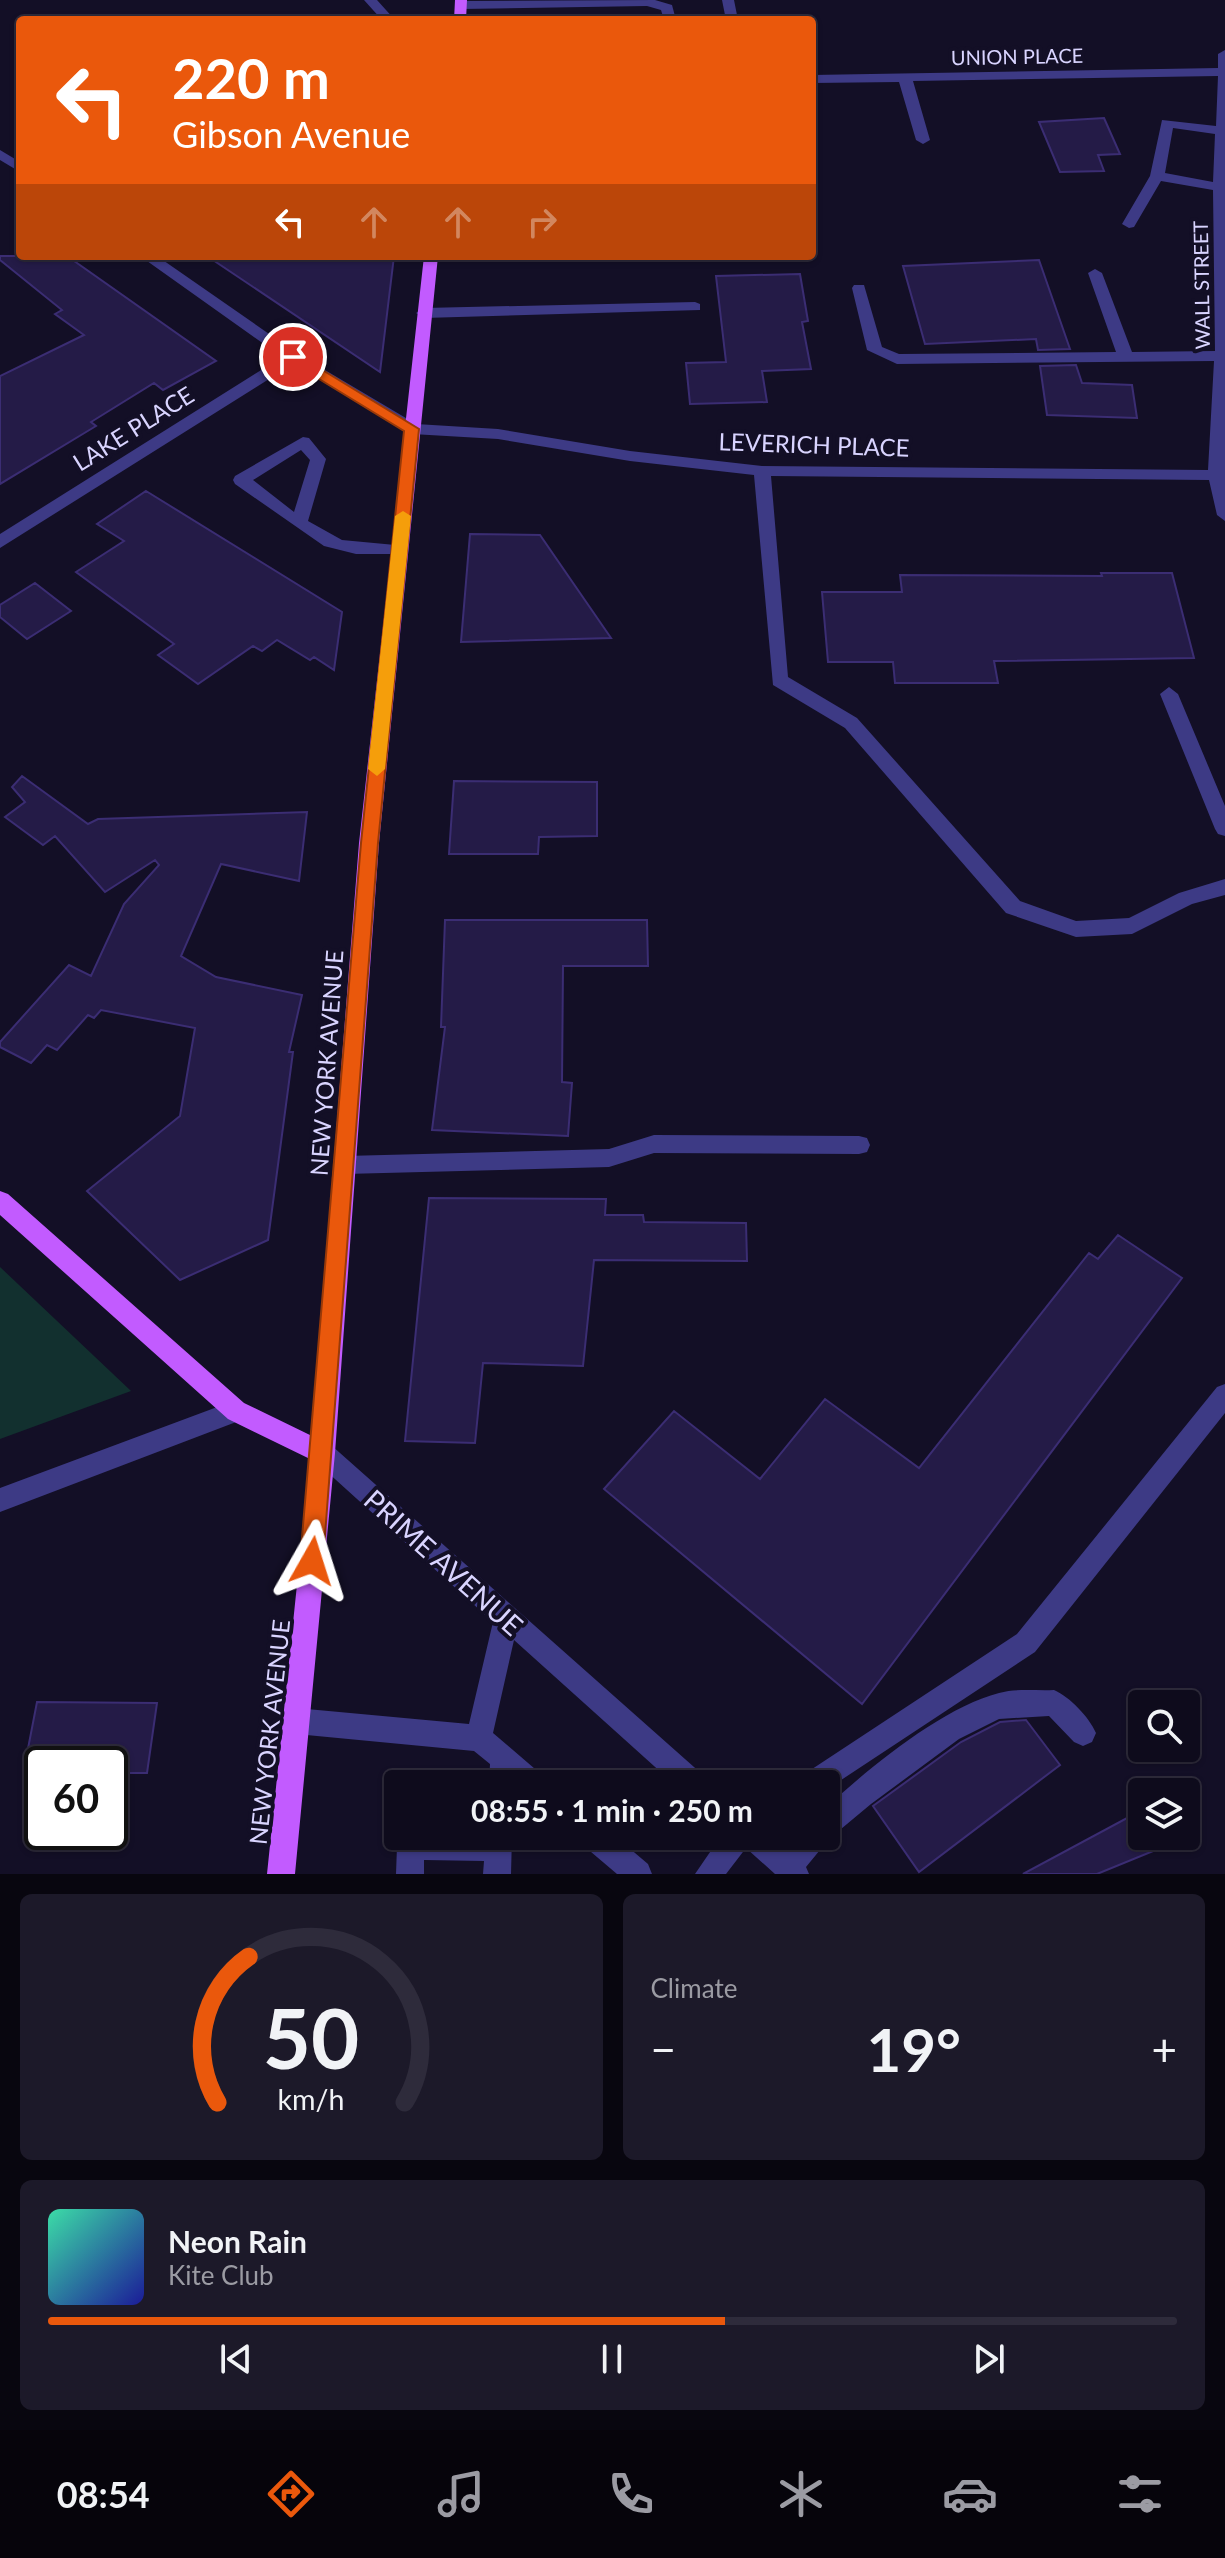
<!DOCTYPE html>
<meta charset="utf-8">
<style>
:root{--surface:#0e0b1c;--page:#1c1929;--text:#f1f3f6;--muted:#9b9ba3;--line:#2e2b3b;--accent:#ea580c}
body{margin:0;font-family:Lato,sans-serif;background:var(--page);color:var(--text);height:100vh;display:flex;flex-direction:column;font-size:30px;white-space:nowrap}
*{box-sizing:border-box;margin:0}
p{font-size:26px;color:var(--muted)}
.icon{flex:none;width:44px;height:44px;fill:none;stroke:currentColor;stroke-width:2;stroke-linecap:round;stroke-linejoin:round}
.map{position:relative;height:1874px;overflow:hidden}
.panel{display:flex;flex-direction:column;gap:20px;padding:20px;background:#08060f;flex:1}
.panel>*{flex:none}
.hud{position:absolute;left:16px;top:16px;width:800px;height:244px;border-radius:8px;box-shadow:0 2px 6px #0004,0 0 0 2px var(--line);background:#ea580c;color:#fff;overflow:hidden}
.buttons{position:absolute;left:1128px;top:1690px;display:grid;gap:16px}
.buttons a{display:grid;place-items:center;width:72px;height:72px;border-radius:8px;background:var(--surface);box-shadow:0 2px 6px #0004,0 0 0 2px var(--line);font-size:40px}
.speed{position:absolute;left:24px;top:1746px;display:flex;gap:16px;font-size:40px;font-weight:700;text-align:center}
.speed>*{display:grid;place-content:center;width:104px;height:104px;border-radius:50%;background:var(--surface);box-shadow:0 2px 6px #0004,0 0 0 2px var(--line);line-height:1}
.speed .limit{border:4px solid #111;border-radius:12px;background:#fff;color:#111}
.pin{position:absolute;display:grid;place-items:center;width:68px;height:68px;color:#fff;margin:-34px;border:4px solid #fff;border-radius:50%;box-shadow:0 2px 8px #0007}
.me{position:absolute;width:88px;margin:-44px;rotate:6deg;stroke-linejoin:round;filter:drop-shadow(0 0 6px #0008)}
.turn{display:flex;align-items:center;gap:28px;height:168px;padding:0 24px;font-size:36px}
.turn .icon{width:104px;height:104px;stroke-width:2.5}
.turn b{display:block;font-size:56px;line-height:68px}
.lanes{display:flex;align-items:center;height:76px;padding:0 24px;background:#0003;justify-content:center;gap:40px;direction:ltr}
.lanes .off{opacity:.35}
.big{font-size:60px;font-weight:700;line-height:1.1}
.panel .tile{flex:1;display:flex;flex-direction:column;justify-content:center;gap:12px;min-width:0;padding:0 28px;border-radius:12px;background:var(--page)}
.panel .dial{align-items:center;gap:0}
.dial svg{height:208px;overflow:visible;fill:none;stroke:var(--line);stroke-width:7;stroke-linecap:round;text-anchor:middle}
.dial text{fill:var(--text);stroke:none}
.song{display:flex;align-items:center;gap:24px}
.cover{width:96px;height:96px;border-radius:12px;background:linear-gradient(135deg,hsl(160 70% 55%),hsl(240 70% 35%))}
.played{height:8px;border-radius:4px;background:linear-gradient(90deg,var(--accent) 60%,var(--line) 60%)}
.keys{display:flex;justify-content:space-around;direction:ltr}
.heat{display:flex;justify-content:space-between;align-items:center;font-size:44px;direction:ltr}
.panel .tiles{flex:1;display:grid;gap:20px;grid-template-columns:1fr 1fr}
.tile:last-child{grid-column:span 2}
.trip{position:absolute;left:384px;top:1770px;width:456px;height:80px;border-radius:8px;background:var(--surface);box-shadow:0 2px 6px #0004,0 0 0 2px var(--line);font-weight:700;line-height:80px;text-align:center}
.tabs{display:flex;height:128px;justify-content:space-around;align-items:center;background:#06040b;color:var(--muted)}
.tabs .icon{width:56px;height:56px}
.tabs .selected{color:var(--accent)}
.tabs b{font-size:36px;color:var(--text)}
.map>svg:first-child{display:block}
.green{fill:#12302f}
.building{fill:#241b47;stroke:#3b2d73;stroke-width:2}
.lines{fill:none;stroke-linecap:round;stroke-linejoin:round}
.minor{fill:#3d3a85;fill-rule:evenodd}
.major{fill:#c25bff;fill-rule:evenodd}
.route{fill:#ea580c;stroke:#983908;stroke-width:2}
.slow{fill:#f59e0b}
.labels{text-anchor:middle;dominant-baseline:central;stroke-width:8;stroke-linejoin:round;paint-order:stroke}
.far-street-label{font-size:20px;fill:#d9d4ff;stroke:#130f26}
.street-label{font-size:24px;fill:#d9d4ff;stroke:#130f26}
.near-street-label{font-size:28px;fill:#d9d4ff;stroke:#130f26}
</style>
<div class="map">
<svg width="1225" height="1874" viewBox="0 0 1225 1874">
<rect width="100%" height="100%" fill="#130f26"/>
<path class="green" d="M0,1267L131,1391L0,1439Z"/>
<path class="building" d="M1104,118L1120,154L1098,155L1104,171L1060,172L1039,122Z
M0,256H67L216,361L163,390L154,383L91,422L96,426L0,484V376L84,335L55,314L62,310L0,260Z
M207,256H394L380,372Z
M1039,260L1070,349L1038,350L1036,339L925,344L903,266Z
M800,274L808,321L802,322L811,369L762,371L767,402L690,404L686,363L726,362L716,276Z
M1076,365L1082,383L1132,385L1137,418L1047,415L1040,366Z
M146,491L342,612L334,670L314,657L310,660L277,640L262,651L253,646L198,684L158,655L174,644L76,572L124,541L97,524Z
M470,534L540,535L611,638L461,642Z
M1101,573H1172L1194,658L994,661L998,683H895L893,662H828L822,592H902L900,575L1102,576Z
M35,583L71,611L27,639L0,617V605Z
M22,776L88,824L98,819L307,812L299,881L221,864L181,956L216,977L302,995L289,1052H293L268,1240L180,1280L87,1191L180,1116L195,1028L101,1010L94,1018L88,1015L57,1050L47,1045L31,1063L0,1047V1042L69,965L91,976L124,904L159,865L155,860L105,892L55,836L43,845L5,817L25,802L12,787Z
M454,781L597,782V836L539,837L538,854H449Z
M445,920H647L648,966H563L562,1082L572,1083L568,1136L432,1130L445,1027H441Z
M429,1198L606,1199L605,1215H643L644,1222L746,1223L747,1261L594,1260L583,1366L483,1363L475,1443L405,1441Z
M1118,1235L1182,1278L862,1704L604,1489L674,1411L760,1479L825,1399L919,1468L1089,1253L1098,1259Z
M37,1702L157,1703L147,1773H110V1764H25Z
M1026,1720L1060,1765L919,1872L873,1806L961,1742L1000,1722Z
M1142,1810V1836H1186V1828L1190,1836L1097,1874H1023Z"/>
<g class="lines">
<path class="minor" d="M364,0H377L395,20H382Z
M655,0L672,5L676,20H664L661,10L647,6L461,9L455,5L461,1Z
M722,0H734L738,20H726Z
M616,14L621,15L622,20H610Z
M1225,50V521L1217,515L1209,480L771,476L788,677L857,718L1020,901L1076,921L1129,918L1179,893L1225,879V895L1192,904L1132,934L1076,937L1006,913L845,728L773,685L754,475L630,461L498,439L412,434L293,364L0,548V534L282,357L140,256H157L298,354L416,424L498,429L630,451L762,466L1208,470L1214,361L897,364L867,350L852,288L854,285H864L882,347L899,354L1116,352L1088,273L1095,269L1102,273L1132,352L1215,351L1213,190L1161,181L1134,227L1129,228L1122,224L1150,176L1162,120L1216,126L1218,76L913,81L930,140L923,144L916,140L899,82L812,83V75L1218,68V54ZM1173,128L1215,134L1213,182L1165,173Z
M0,150L20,162V172L0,160Z
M695,302L700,304V310L424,318L416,313L424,308Z
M303,437L309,438L326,459L308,521L342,540L406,546L408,550L406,554H356L324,546L235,484L233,480L235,476ZM301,450L310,460L294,512L253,480Z
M1169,687L1178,694L1225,806V836L1218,834L1215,829L1160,694Z
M654,1135L859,1136L867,1138L870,1145L867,1152L859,1154L654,1153L609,1167L345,1174L337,1172L334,1165L337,1158L345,1156L609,1149Z
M1225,1384V1413L1035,1652L826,1790V1784H799L803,1775L1017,1634L1217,1387Z
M236,1400L244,1403L248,1411L244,1419L0,1512V1488Z
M323,1441L331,1445L703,1775L707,1784H674L514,1640L493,1733L542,1775L546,1784H489L490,1764L474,1751L296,1734L287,1730L283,1721L287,1712L296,1708L469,1724L493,1622L315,1461L311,1453L315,1445Z
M1054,1690C1070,1697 1089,1717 1096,1733L1092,1742L1083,1746L1074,1742L1049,1716L999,1719L959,1739L871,1804L829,1839L806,1867L809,1874H775L746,1848L726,1874H695L721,1836H773L786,1848L798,1836H826V1808C867,1769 943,1707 999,1693C1017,1688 1036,1691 1054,1690Z
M402,1836H512L511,1874H483L484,1861L424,1860V1874H396L397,1846Z
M581,1836H615L648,1864L652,1874H617L584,1846Z"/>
<path class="major" d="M455,0H467L466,20H454Z
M424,256H438L379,843L335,1453L295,1874H267L310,1459L228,1419L0,1215V1191L8,1194L244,1403L312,1436L359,843Z"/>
</g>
<path class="route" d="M293,352L419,429L378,843L323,1561L320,1569L312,1572L304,1569L300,1561L361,843L404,431L288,360V354Z"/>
<path class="slow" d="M403,511L411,516L385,769L377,776L368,769L395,516Z"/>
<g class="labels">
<g class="far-street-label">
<text transform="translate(1017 56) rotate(-1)">UNION PLACE</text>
<text transform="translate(1201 285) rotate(-91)">WALL STREET</text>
</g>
<g class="street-label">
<text transform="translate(133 428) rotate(-32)">LAKE PLACE</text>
<text transform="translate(814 444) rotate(2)">LEVERICH PLACE</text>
<text transform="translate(326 1063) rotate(-86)">NEW YORK AVENUE</text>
<text transform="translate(269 1732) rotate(-84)">NEW YORK AVENUE</text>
</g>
<g class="near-street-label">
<text transform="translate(444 1562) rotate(42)">PRIME AVENUE</text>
</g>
</g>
</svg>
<div class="buttons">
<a><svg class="icon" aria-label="search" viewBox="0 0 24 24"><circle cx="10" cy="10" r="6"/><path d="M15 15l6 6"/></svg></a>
<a><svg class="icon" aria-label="layers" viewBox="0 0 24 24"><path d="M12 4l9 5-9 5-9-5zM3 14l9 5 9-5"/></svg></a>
</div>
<div class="speed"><div class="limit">60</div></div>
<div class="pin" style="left:293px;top:357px;background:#d93025"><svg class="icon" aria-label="arrive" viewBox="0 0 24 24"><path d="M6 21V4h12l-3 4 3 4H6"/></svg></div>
<svg class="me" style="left:312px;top:1561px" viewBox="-20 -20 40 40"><path d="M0-17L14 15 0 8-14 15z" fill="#ea580c" stroke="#fff" stroke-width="4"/></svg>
<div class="trip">08:55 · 1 min · 250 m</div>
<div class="hud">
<div class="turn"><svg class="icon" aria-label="left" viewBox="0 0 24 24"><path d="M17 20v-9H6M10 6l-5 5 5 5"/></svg><div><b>220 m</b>Gibson Avenue</div></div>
<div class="lanes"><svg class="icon" aria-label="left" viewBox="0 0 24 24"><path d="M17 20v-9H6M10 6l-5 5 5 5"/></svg><svg class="icon off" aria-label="ahead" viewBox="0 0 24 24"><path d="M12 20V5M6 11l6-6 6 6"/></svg><svg class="icon off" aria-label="ahead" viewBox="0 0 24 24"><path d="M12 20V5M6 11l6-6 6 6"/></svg><svg class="icon off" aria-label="right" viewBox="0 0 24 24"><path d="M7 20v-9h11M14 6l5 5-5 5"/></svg></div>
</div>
</div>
<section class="panel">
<div class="tiles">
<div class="tile dial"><svg viewBox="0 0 100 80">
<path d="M14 69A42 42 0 1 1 86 69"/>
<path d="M14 69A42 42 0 0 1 26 13" stroke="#ea580c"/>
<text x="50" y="56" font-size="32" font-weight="700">50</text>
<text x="50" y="72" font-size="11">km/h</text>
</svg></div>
<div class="tile"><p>Climate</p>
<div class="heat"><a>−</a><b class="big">19°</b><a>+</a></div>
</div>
<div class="tile">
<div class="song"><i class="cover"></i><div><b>Neon Rain</b><p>Kite Club</p></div></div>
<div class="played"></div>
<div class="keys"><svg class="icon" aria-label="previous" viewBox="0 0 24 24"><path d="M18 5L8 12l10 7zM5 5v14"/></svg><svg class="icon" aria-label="pause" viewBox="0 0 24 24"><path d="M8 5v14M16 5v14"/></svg><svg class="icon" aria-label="next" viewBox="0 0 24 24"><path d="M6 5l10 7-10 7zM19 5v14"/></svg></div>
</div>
</div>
</section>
<nav class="tabs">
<b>08:54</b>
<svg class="icon selected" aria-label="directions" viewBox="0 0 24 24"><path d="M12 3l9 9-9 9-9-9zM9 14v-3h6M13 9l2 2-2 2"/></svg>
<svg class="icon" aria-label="music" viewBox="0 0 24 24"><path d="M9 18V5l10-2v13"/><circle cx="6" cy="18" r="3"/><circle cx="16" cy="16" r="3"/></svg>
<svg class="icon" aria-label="phone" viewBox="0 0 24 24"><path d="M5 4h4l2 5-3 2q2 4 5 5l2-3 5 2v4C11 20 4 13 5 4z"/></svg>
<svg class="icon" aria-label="climate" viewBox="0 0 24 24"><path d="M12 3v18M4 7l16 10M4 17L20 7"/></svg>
<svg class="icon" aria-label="car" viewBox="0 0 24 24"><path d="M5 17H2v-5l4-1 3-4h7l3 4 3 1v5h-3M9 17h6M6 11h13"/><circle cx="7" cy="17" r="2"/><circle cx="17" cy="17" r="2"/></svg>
<svg class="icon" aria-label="filters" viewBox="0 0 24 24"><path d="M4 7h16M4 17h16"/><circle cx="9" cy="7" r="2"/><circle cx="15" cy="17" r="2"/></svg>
</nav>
